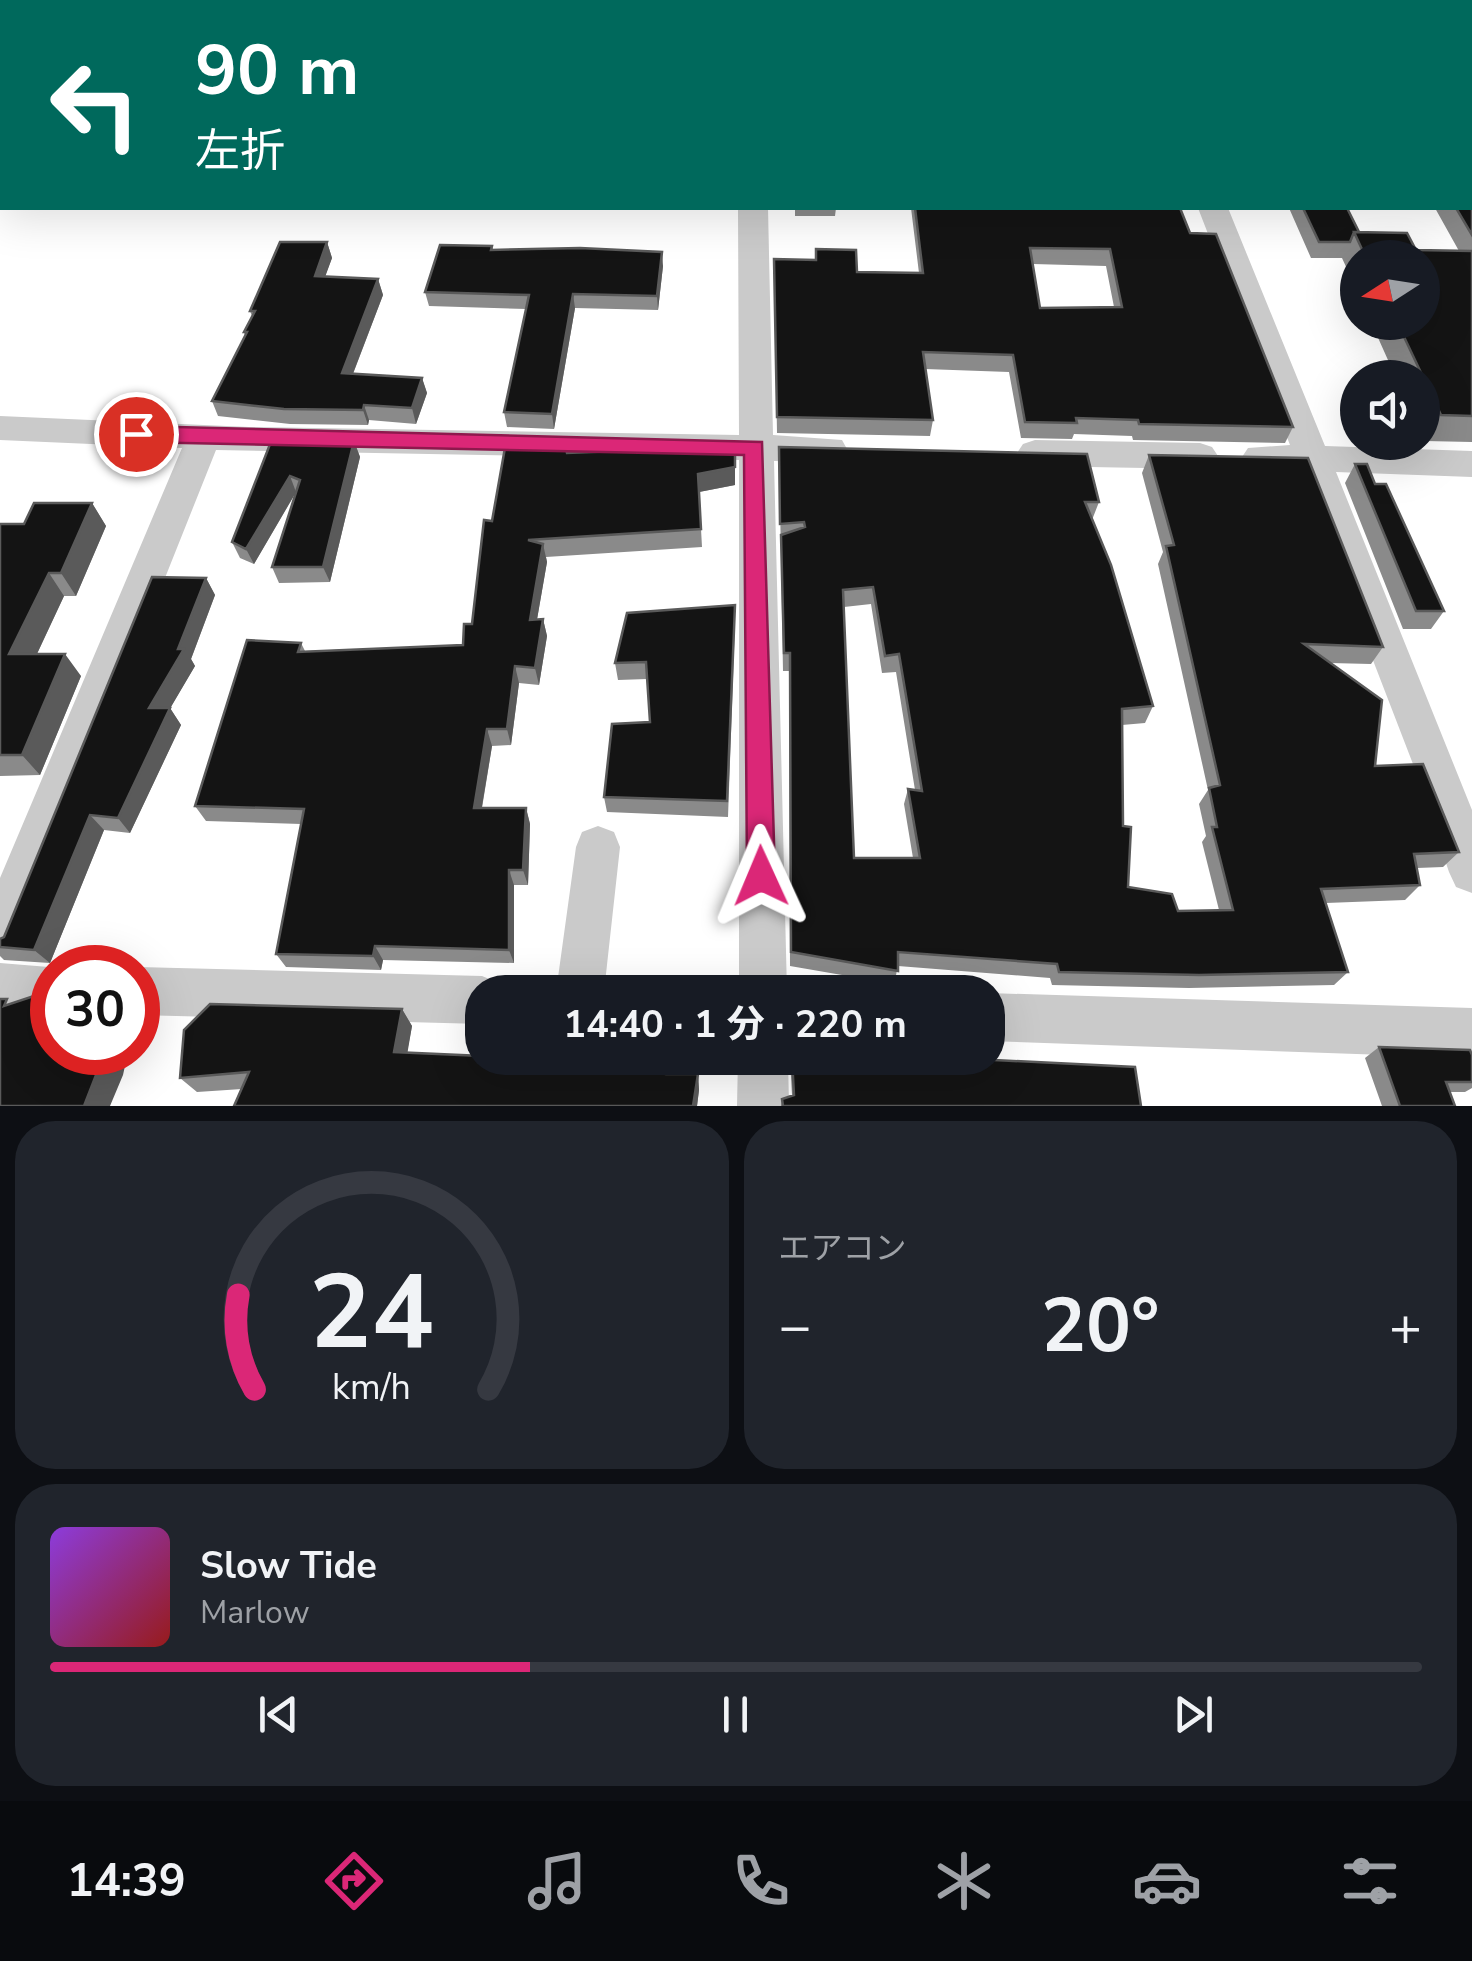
<!DOCTYPE html>
<html lang="ja">
<meta charset="utf-8">
<style>
:root{--surface:#171b24;--page:#20242c;--text:#f1f3f6;--muted:#9ea1a6;--line:#363941;--accent:#db2777}
body{margin:0;font-family:"Nunito Sans","Noto Sans JP",sans-serif;background:var(--page);color:var(--text);height:100vh;display:flex;flex-direction:column;font-size:38px;white-space:nowrap}
*{box-sizing:border-box;margin:0}
p{font-size:32px;color:var(--muted)}
.icon{flex:none;width:55px;height:55px;fill:none;stroke:currentColor;stroke-width:2;stroke-linecap:round;stroke-linejoin:round}
.map{position:relative;height:1106px;overflow:hidden}
.details{display:flex;flex-direction:column;gap:15px;padding:15px;background:#0d0f14;flex:1}
.details>*{flex:none}
.top-card{position:absolute;left:0px;top:0px;width:1472px;height:210px;box-shadow:0 10px 40px #0002;background:#00695c;color:#fff;overflow:hidden}
.needle{width:65px;rotate:258deg}
.controls{position:absolute;left:1340px;top:240px;display:grid;gap:20px}
.controls a{display:grid;place-items:center;width:100px;height:100px;border-radius:50%;background:var(--surface);box-shadow:0 10px 40px #0002;font-size:50px}
.speed{position:absolute;left:30px;top:945px;display:flex;gap:20px;font-size:50px;font-weight:700;text-align:center}
.speed>*{display:grid;place-content:center;width:130px;height:130px;border-radius:50%;background:var(--surface);box-shadow:0 10px 40px #0002;line-height:1}
.speed .limit{border:15px solid #d22;background:#fff;color:#111}
.pin{position:absolute;display:grid;place-items:center;width:85px;height:85px;color:#fff;margin:-42px;border:5px solid #fff;border-radius:50%;box-shadow:0 2px 10px #0007}
.me{position:absolute;width:110px;margin:-55px;rotate:359deg;stroke-linejoin:round;filter:drop-shadow(0 0 8px #0008)}
.turn{display:flex;align-items:center;gap:35px;height:210px;padding:0 30px;font-size:45px}
.turn .icon{width:130px;height:130px;stroke-width:2.5}
.turn b{display:block;font-size:70px;line-height:85px}
.big{font-size:75px;font-weight:700;line-height:1.1}
.details .tile{flex:1;display:flex;flex-direction:column;justify-content:center;gap:15px;min-width:0;padding:0 35px;border-radius:40px;background:var(--page)}
.details .dial{align-items:center;gap:0}
.dial svg{height:260px;overflow:visible;fill:none;stroke:var(--line);stroke-width:7;stroke-linecap:round;text-anchor:middle}
.dial text{fill:var(--text);stroke:none}
.song{display:flex;align-items:center;gap:30px}
.cover{width:120px;height:120px;border-radius:15px;background:linear-gradient(135deg,hsl(270 70% 55%),hsl(0 70% 35%))}
.played{height:10px;border-radius:5px;background:linear-gradient(90deg,var(--accent) 35%,var(--line) 35%)}
.keys{display:flex;justify-content:space-around;direction:ltr}
.heat{display:flex;justify-content:space-between;align-items:center;font-size:55px;direction:ltr}
.details .tiles{flex:1;display:grid;gap:15px;grid-template-columns:1fr 1fr}
.tile:last-child{grid-column:span 2}
.trip{position:absolute;left:465px;top:975px;width:540px;height:100px;border-radius:40px;background:var(--surface);box-shadow:0 10px 40px #0002;font-weight:700;line-height:100px;text-align:center}
.tab-bar{display:flex;height:160px;justify-content:space-around;align-items:center;background:#090b0e;color:var(--muted)}
.tab-bar .icon{width:70px;height:70px}
.tab-bar .current{color:var(--accent)}
.tab-bar b{font-size:45px;color:var(--text)}
.map>svg:first-child{display:block}
.lines{fill:none;stroke-linecap:round;stroke-linejoin:round}
.service{fill:#cacaca;fill-rule:evenodd}
.minor{fill:#cacaca;fill-rule:evenodd}
.wall{fill:#8a8a8a;fill-rule:evenodd}
.shaded-wall{fill:#5a5a5a}
.building{fill:#141414;stroke:#5a5a5a;stroke-width:2.5;fill-rule:evenodd}
.route{fill:#db2777;stroke:#8e194d;stroke-width:2.5}
</style>
<div class="map">
<svg width="1472" height="1106" viewBox="0 0 1472 1106">
<rect width="100%" height="100%" fill="#fff"/>
<g class="lines">
<path class="service" d="M0,24H2V32H0Z"/>
<path class="minor" d="M1304,0H1328L1329,2H1305Z
M1470,132H1472V148H1470Z
M738,208H768L773,435L842,440L847,449L842,458L830,462L774,461L787,992H739V460L216,450L17,949L0,956V878L182,448L0,440V416L249,427L739,435Z
M1198,208H1228L1325,446L1472,451V477L1336,472L1472,810V893L1456,887L1449,872L1413,764L1300,471L1248,466L1242,457L1248,448L1290,445Z
M1035,440L1200,443L1212,447L1218,456L1212,465L1200,469L1035,466L1023,462L1017,453L1023,444Z
M598,826L614,832L620,847L604,992H556L576,847L582,832Z
M0,963L61,968H52V1012L0,1011Z
M138,967L482,976L499,983L503,992H482V1024L138,1015Z
M988,993L1472,1008V1058L988,1041Z
M738,1058H788L789,1106H737Z"/>
</g>
<path class="wall" d="M1335,0H1472V50H1470V2H1336Z
M1472,172V442L1425,441L1422,436V378H1396L1371,322H1422V258H1358V293L1342,258H1311L1289,208H1347L1359,232L1416,250L1459,251L1435,208H1470Z
M795,208H836L835,216H795Z
M911,208H1180L1190,233L1293,427L1285,443L1133,440L1132,436L1074,434L1072,439L1021,438L1009,372L925,369L933,420L930,436L777,433L774,259L815,260L816,249L857,272L919,273ZM1033,264L1106,266L1114,307L1040,308Z
M327,242L332,258L325,276L378,279L383,295L353,374L422,378L427,393L416,424L369,420L368,425L290,424L218,416L212,401L245,336L244,332L252,316L250,311Z
M492,246L493,250L663,266L658,310L575,308L554,429L507,427L504,412L526,309L429,306L425,292Z
M272,439L354,441L360,457L330,582L279,583L272,567L295,494L254,564L240,558L232,542Z
M735,447V485L699,492L702,547L546,557L547,562L537,619H543L547,636L539,685L519,683L511,745L492,746L482,808H526L530,824L528,885H514V963L383,960L381,970L286,967L276,954L301,824L206,821L195,806L301,643L305,651L463,645L472,624L492,521L567,453Z
M779,447L1099,502L1092,520L1153,706L1145,723L1122,725L1123,826L1128,887L1178,911L1219,910L1202,842L1206,836L1199,804L1208,790L1158,564L1163,552L1142,473L1149,455L1383,647L1371,664L1330,663L1375,766L1459,852L1443,867L1417,868L1420,885L1405,900L1326,903L1348,972L1334,985L1189,988L1052,985L1050,978L898,966L894,984L790,966L789,671H783ZM871,604L882,673L896,672L915,790L908,789L904,804L913,858H854L844,607Z
M1355,464L1375,484L1444,611L1431,629H1403L1345,483Z
M92,503L106,526L76,596H64L37,654L81,676L40,775L0,776V524H24Z
M206,578L215,595L191,659L195,666L170,708L181,725L130,833L104,830L50,963L4,960L0,956V939L4,937Z
M735,623L728,817L607,812L604,797L650,722L647,679L618,680L615,663Z
M402,1009L412,1026L407,1052L666,1074H698L699,1090L697,1106H234L242,1089L197,1092L180,1078Z
M1379,1047L1472,1055V1088L1465,1092H1450L1455,1106H1382L1365,1058Z
M790,1058H955L1141,1106H781L782,1099L792,1095Z"/>
<path class="shaded-wall" d="M327,242L332,258L320,291L315,276Z
M662,252L663,266L658,310L657,296Z
M378,279L383,295L347,389L342,373Z
M573,294L575,308L554,429L552,414Z
M422,378L427,393L416,424L412,408Z
M364,405L369,420L368,425L363,410Z
M354,441L360,457L330,582L323,567Z
M735,467V485L699,492L698,474Z
M290,476L296,492L254,564L246,549Z
M92,503L106,526L76,596L61,573Z
M543,544L547,562L534,637L530,620Z
M49,573L64,596L27,675L9,654Z
M206,578L215,595L191,659L195,666L161,724L149,708L178,649Z
M543,619L547,636L539,685L535,668Z
M65,654L81,676L40,775L22,755Z
M515,666L519,683L511,745L507,729Z
M170,708L181,725L130,833L118,818Z
M487,729L492,746L479,824L474,808Z
M526,808L530,824L528,885L523,870Z
M90,815L104,830L50,963L34,950Z
M509,870L514,885V963L509,950Z
M375,946L383,960L381,970L373,956Z
M402,1009L412,1026L405,1067L394,1052Z
M105,1052H128L123,1075L110,1106H84Z
M698,1074L699,1090L697,1106H693Z"/>
<path class="building" d="M789,0H825V2H789Z
M884,0H1290L1291,2L920,1V2H884Z
M1353,0H1472V31H1470V2H1354Z
M1470,172H1472V235L1456,208H1470Z
M915,208H1180L1190,233L1216,234L1293,427L1139,424L1138,420L1076,418L1077,423L1025,422L1013,355L923,352L933,420L777,417L774,259L816,260V249L856,250L857,272L923,273ZM1030,248L1110,249L1122,307L1040,308Z
M1303,208H1347L1359,232H1354L1350,242H1319Z
M1354,232L1407,233L1416,250L1472,251V416L1441,415L1397,322H1422V258H1366Z
M280,242H327L315,276L378,279L342,373L422,378L412,408L364,405L363,410L284,409L212,401L247,332H244L255,311H250Z
M440,245L492,246L491,250L580,248L662,252L657,296L573,294L552,414L504,412L529,295L425,292Z
M272,439L354,441L323,567H272L300,480L290,476L246,549L232,542Z
M506,442L565,443L567,453L645,450L646,445L735,447V467L698,474L701,529L528,540L543,544L530,620L543,619L535,668L515,666L507,729H487L474,808H526L523,870H509V950L375,946L373,956L276,954L304,809L195,806L247,640L301,643L298,652L463,645L464,624H472L484,520L492,521Z
M779,447L1087,454L1099,502H1085L1111,565L1153,706L1122,709L1123,826L1131,827L1128,887L1172,894L1178,911L1233,910L1212,827H1217L1209,788L1220,785L1166,546L1174,545L1149,455L1308,458L1383,647L1304,644L1382,700L1375,766L1423,764L1459,852L1414,854L1420,885L1321,889L1348,972L1199,975L1059,972L1057,964L898,952V971L791,952L790,653H784L781,535L805,527L804,522L780,524ZM873,587L885,656L899,654L922,791L908,789L920,858H854L843,590Z
M1355,464H1367L1375,484H1386L1444,611H1416Z
M34,503H92L61,573H49L9,654H65L22,755H0V524H24Z
M152,577L206,578L178,649H184L149,708H170L118,818L90,815L34,950L0,947V939L4,937Z
M735,605L727,801L604,797L612,724L650,722L646,662L615,663L627,613Z
M52,990V1052H105L84,1106H0V999H7L4,1006Z
M210,1004L402,1009L394,1052L482,1056V1058L556,1059V1058H566L666,1074H698L693,1106H234L249,1072L180,1078L184,1030Z
M1379,1047L1470,1050L1472,1055V1082H1446L1455,1106H1400Z
M792,1058H955L1135,1067L1141,1106H783L782,1099L794,1095Z"/>
<path class="route" d="M136,426L762,442L775,876L771,885L761,889L751,885L747,876L744,455L136,442L125,434Z"/>
</svg>
<div class="controls">
<a><svg class="needle" viewBox="-14 -14 28 28"><path d="M0-13l5 13h-10z" fill="#e53935"/><path d="M0 13l5-13h-10z" fill="#9ea1a6"/></svg></a>
<a><svg class="icon" aria-label="sound" viewBox="0 0 24 24"><path d="M4 9h4l5-4v14l-5-4H4zM17 9q2 3 0 6"/></svg></a>
</div>
<div class="speed"><div class="limit">30</div></div>
<div class="pin" style="left:136px;top:434px;background:#d93025"><svg class="icon" aria-label="arrive" viewBox="0 0 24 24"><path d="M6 21V4h12l-3 4 3 4H6"/></svg></div>
<svg class="me" style="left:761px;top:876px" viewBox="-20 -20 40 40"><path d="M0-17L14 15 0 8-14 15z" fill="#db2777" stroke="#fff" stroke-width="4"/></svg>
<div class="trip">14:40 · 1 分 · 220 m</div>
<div class="top-card">
<div class="turn"><svg class="icon" aria-label="left" viewBox="0 0 24 24"><path d="M17 20v-9H6M10 6l-5 5 5 5"/></svg><div><b>90 m</b>左折</div></div>
</div>
</div>
<section class="details">
<div class="tiles">
<div class="tile dial"><svg viewBox="0 0 100 80">
<path d="M14 69A42 42 0 1 1 86 69"/>
<path d="M14 69A42 42 0 0 1 9 40" stroke="#db2777"/>
<text x="50" y="56" font-size="32" font-weight="700">24</text>
<text x="50" y="72" font-size="11">km/h</text>
</svg></div>
<div class="tile"><p>エアコン</p>
<div class="heat"><a>−</a><b class="big">20°</b><a>+</a></div>
</div>
<div class="tile">
<div class="song"><i class="cover"></i><div><b>Slow Tide</b><p>Marlow</p></div></div>
<div class="played"></div>
<div class="keys"><svg class="icon" aria-label="previous" viewBox="0 0 24 24"><path d="M18 5L8 12l10 7zM5 5v14"/></svg><svg class="icon" aria-label="pause" viewBox="0 0 24 24"><path d="M8 5v14M16 5v14"/></svg><svg class="icon" aria-label="next" viewBox="0 0 24 24"><path d="M6 5l10 7-10 7zM19 5v14"/></svg></div>
</div>
</div>
</section>
<nav class="tab-bar">
<b>14:39</b>
<svg class="icon current" aria-label="directions" viewBox="0 0 24 24"><path d="M12 3l9 9-9 9-9-9zM9 14v-3h6M13 9l2 2-2 2"/></svg>
<svg class="icon" aria-label="music" viewBox="0 0 24 24"><path d="M9 18V5l10-2v13"/><circle cx="6" cy="18" r="3"/><circle cx="16" cy="16" r="3"/></svg>
<svg class="icon" aria-label="phone" viewBox="0 0 24 24"><path d="M5 4h4l2 5-3 2q2 4 5 5l2-3 5 2v4C11 20 4 13 5 4z"/></svg>
<svg class="icon" aria-label="climate" viewBox="0 0 24 24"><path d="M12 3v18M4 7l16 10M4 17L20 7"/></svg>
<svg class="icon" aria-label="car" viewBox="0 0 24 24"><path d="M5 17H2v-5l4-1 3-4h7l3 4 3 1v5h-3M9 17h6M6 11h13"/><circle cx="7" cy="17" r="2"/><circle cx="17" cy="17" r="2"/></svg>
<svg class="icon" aria-label="filters" viewBox="0 0 24 24"><path d="M4 7h16M4 17h16"/><circle cx="9" cy="7" r="2"/><circle cx="15" cy="17" r="2"/></svg>
</nav>
